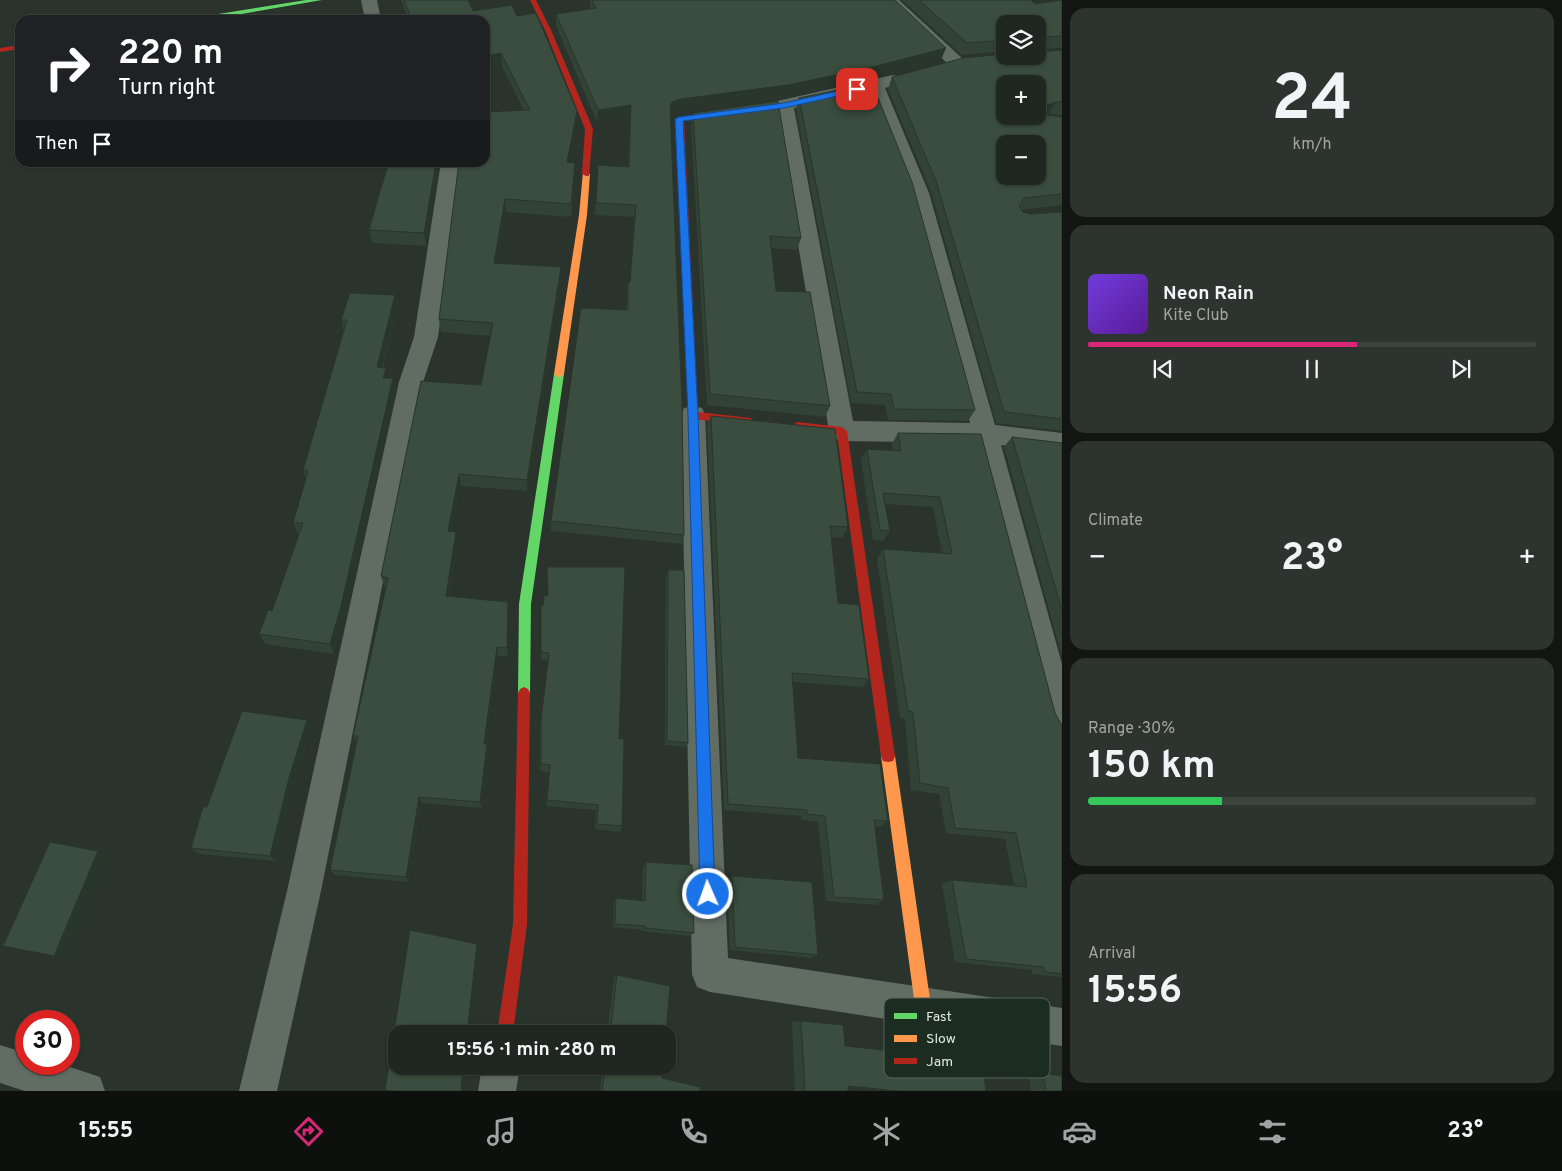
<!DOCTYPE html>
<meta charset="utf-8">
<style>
:root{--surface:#202721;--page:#2d332e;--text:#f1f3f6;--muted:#a2a5a5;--line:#3d443f;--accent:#db2777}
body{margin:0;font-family:Overpass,sans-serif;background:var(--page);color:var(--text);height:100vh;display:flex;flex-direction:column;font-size:19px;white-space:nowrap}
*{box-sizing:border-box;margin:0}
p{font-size:16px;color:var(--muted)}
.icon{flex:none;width:28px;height:28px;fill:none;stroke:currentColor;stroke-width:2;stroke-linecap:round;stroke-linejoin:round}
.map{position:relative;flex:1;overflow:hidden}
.side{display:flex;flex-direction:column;gap:8px;padding:8px;background:#121512;width:500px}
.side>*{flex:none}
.guide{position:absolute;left:15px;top:15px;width:475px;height:152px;border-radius:15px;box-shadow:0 1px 4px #0004,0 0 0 1px var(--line);background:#202124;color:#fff;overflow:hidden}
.fabs{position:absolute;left:996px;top:15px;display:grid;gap:10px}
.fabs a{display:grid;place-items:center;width:50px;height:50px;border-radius:10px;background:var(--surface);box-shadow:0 1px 4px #0004,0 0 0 1px var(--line);font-size:25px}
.speed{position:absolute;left:15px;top:1010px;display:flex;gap:10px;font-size:25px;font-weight:700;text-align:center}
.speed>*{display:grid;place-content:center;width:65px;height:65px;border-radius:50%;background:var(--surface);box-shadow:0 1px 4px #0004,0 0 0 1px var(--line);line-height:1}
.speed .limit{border:8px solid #d22;background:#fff;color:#111}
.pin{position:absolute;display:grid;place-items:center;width:42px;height:42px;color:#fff;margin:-21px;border-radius:10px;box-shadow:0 2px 8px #0006}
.me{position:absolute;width:55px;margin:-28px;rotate:358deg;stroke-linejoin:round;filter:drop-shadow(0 0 4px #0008)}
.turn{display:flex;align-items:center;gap:18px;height:105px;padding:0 20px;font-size:22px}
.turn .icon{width:65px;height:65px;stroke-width:2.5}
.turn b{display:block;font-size:35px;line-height:42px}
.then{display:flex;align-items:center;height:48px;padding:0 20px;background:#0003;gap:10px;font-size:19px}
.big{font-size:38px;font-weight:700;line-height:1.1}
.side .card{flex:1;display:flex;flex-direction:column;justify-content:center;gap:8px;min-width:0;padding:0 18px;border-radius:15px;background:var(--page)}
.side .dial{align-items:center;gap:0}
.dial b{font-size:65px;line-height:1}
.song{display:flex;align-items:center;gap:15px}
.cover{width:60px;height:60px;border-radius:8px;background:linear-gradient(135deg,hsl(260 70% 55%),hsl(270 70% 35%))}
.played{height:5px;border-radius:2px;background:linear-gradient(90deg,var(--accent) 60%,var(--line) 60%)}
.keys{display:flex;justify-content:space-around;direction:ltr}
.heat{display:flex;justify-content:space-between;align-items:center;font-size:28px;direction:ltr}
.charge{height:8px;border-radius:4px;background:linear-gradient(90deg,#34c759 30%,var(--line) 0)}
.trip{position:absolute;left:388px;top:1025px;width:288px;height:50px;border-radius:15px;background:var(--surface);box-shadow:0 1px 4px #0004,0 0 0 1px var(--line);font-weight:700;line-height:50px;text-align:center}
.dock{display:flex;height:80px;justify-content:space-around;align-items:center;background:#0d100d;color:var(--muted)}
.dock .icon{width:35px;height:35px}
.dock .current{color:var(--accent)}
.dock b{font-size:22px;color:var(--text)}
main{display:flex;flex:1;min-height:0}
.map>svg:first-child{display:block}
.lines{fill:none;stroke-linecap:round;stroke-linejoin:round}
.street{fill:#616c63;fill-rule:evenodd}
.fast{fill:#63d668;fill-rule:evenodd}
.slow{fill:#ff974d;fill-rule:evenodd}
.jam{fill:#b3261e;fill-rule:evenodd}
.wall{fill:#324235}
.shaded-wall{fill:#29362b}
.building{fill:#3a4d3e;stroke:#29362b;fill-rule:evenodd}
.route{fill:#1a73e8;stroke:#114b97}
.key{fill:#1d2c20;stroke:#57655a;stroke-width:1}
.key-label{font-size:14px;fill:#dfe9e0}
</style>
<main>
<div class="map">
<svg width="1062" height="1091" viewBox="0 0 1062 1091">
<rect width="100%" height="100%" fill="#2a342c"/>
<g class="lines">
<path class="street" d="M361,0H377L381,20H365Z
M882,0H899L963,59L966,63L963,67L957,68L951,67Z
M893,75L899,76L902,80L899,84L885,88L929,193L995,425L1062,433V453L1001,445L1062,664V735L1051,731L1046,720L975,443L842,441L833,438L829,431L775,105L777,101ZM869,92L909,193L970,423L853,421L794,108Z
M441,162H461L438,337L423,382L321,891L277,1091H239L287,891L399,382L414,337Z
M693,406L702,408L705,415L728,958L1062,1008V1046L710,992L697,987L692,974L681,415L684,408Z
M0,1045L26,1053V1064H61L100,1077L105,1091H25L0,1083Z
M482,1066H520L516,1091H478Z"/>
<path class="fast" d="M306,0H322L206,20H190L193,18Z
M784,103H787V107L680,121L676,119L680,117Z
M559,370L564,374L531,604L530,693L528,697L524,699L520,697L518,693L519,604L554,374Z"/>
<path class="slow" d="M583,172H586L590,174L587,215L564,374L559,378L554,374L579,215Z
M888,750L893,751L895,756L931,1006L928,1011L923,1014L918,1011L915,1006L881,756L883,751Z"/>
<path class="jam" d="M530,0H536L551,30L593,129L589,176H586L582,174L585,129L545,30Z
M20,45V49L0,52V48Z
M677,117L684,119L698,412L751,418L752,421L751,424L747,425L693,419L688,415Z
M797,422L842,427L847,431L895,756L893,761L888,762L883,761L881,756L837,434L793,429L792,426Z
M524,687L528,689L530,693L527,924L513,1034H497L513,924L518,693L520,689Z"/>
</g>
<path class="wall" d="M401,0H468L473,11L512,5L517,16L536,13L577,111L576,124L569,162L575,163L571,217L506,212L496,263L561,267V280L527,491L461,486L452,531L456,532L457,543L449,596L508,602V657L498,656L486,744H487L488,751L482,808L422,803L409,882L335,875L330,870L356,742L353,736L386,587L384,586L381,576L421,381L481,385L491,336L441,332L439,319L459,162H485V112L524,111L502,66L485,69V20H408Z
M590,0H895L941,60L873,78L785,97L679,111L670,114L684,535L682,544L551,531V521L626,310L627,294L628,282H630L634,217L595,215L598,165L628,167L630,117L597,122L556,26V14L590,9Z
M902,0H1031L1035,4L1062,0V48L1039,49L1038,51V24H1005V51L962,55Z
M1062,50V115L1049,114L1047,115L1062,117V205L1022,210L1023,212L1030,214L1062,212V431L996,423L931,192L888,89L892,77Z
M799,98L975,410L968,421L888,420L885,405L851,403L796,109Z
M693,113L801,238L797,250L771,248L776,291L830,406L825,417L707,405L691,125Z
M439,162L426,246L372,243L369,230Z
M397,309L383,368L388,378H393L395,391L345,617L334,654L265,644L259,634L272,611L299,534H298L293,523L306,479L303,470L344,331L341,320Z
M711,416L848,527L842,538L831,537L838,603L869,679L862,687L793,682L798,758L888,821L880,827L875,826L884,900L876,905L826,901L818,822L801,820V816L724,810L707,427Z
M898,433L981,434L1055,713L1062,726V977L1032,974V970L955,962L942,884L952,880L1014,885L1005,839L946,833L939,794L911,790L905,719L900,718L877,559L883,549L942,554L933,507L885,504L890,531L883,541L873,540L861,460L867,449L893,451L892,444Z
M1012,437L1062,443V657L1004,447Z
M547,567L619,739L622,826L620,832L595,829L596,810L546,806L549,772L540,771V727L548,661L541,660V606H543L548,596Z
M668,570L688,743L686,747L665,745L666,576Z
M312,729L295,785L277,861L200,854L191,848L207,807Z
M646,862L694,933L689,936L642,931V930L613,927L614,902L616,898L642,901L643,867Z
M732,876L818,955L810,958L730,950L727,881Z
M617,975L666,1034H607L614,978Z
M801,1021L845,1046L917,1053V1051H930L986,1091H893L848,1087V1091H795L792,1022Z
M992,1037H999L1040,1065H1032L996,1061Z
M603,1066H663L662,1078L700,1091H600Z
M1028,1073H1043L1062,1091H1031Z"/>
<path class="shaded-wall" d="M946,48L941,60L873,78L785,97L679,111L670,114V107L672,102L681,99Z
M501,53L502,66L485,69V56Z
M1056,102L1049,114L1040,117L1047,105Z
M631,105L630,117L597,122L598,110Z
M577,111L576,124L567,175V162Z
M436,162H439L426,246L424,233Z
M505,199L506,212L494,276V263Z
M561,267V280L527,491V480Z
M395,295L397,309L379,380L377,367Z
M386,368L389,381L383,378Z
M393,378L395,391L345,617L334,654L330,644Z
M459,474L461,486L450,542L448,531Z
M456,532L457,543L447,606L446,596Z
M508,602L509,611L508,657L507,648Z
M497,647L498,656L485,751L484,744Z
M307,720L312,729L295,785L277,861L270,856L289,778Z
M487,744L488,751L482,808L480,802Z
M419,797L422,803L409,882L406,877Z
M98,851L110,857L67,959L54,956Z
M477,944L479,949L470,1034H467Z
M463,1066H466L464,1091H461Z"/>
<path class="building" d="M404,0H468L473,11L512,5L517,16L536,13L577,111L567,162L575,163L571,204L505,199L494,263L561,267L527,480L459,474L448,531L456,532L446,596L508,602L507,648L497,647L484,744H487L480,802L419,797L406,877L330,870L358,736H353L388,578L381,576L421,381L481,385L493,323L439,319L459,162H485V112L530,110L501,53L485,56V20H412Z
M592,0H895L946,48L877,66L788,85L681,99L672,102L670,107L682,404L684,535L551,521L581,308L628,310V282H630L636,205L596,203L598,165L629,167L631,105L598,110L556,14L596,8Z
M919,0H1031L1035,4L1062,0V36L1044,37L1042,42H1038V24H1005V40L967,43Z
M1062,50V102H1056L1047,105L1045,111L1047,115L1062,117V194L1024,198L1019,206L1023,212L1030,214L1062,212V419L1004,412L936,181L892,77L963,58L1005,54V56H1038V52ZM1005,84H1038V116H1005ZM1005,144H1038V176H1005Z
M872,83L912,182L975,410L894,409L891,394L857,392L799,98Z
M778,101L801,238L770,236L776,291L810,292L830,406L710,394L693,113Z
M389,162H436L424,233L369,230L378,198Z
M350,293L395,295L377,367L386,368L383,378H393L341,606L330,644L259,634L268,610L272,611L303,523H293L308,471L303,470L347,320H341Z
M711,416L835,429L848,527L830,526L838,603L859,605L869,679L792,673L798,758L880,764L888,821L874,820L884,900L834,897L825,816L807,814V810L728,804Z
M898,433L981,434L1055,713L1062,726V974L1045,972L1044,967L966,959L952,880L1027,887L1016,833L955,828L948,788L920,783L913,712L908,711L883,549L952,554L940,497L883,493L890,531L880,530L867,449L901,451Z
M1012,437L1062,443V611Z
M547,567H625L619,739H624L622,826L597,824L598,805L547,800L550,765L541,764V720L549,653L541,652V606H543L544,595L548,596Z
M668,570H684L688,743L667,741Z
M242,711L307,720L289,778L270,856L191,848L203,807H207Z
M50,842L98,851L54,956L3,946Z
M646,862L692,865L694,933L645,928V926L615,924L616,898L645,901Z
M732,876L812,882L818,955L735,947Z
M410,930L477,944L467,1034H396V1066H463L461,1091H394L385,1090Z
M617,975L670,986L666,1034H610Z
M801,1021L843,1025L845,1046L930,1055V1051L981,1056L986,1091H897L848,1086V1091H805Z
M606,1066H663L662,1078L700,1087V1091H602Z
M1043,1073L1062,1076V1091H1046Z"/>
<path class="route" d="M857,87L861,89L860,91L784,108L683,121L698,415L715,894L713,899L708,901L702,899L700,894L688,415L675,119L679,117L784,103Z"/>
<rect x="884" y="998" width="166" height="80" rx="8" class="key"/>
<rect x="894" y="1013" width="23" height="6" fill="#63d668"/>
<rect x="894" y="1035" width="23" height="7" fill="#ff974d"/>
<rect x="894" y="1058" width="23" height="6" fill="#b3261e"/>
<g class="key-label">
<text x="926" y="1021">Fast</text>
<text x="926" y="1043">Slow</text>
<text x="926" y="1066">Jam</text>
</g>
</svg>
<div class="fabs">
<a><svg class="icon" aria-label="layers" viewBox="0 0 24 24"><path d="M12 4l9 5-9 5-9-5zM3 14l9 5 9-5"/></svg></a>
<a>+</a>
<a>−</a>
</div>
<div class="speed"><div class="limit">30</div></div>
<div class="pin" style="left:857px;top:89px;background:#d93025"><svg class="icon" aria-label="arrive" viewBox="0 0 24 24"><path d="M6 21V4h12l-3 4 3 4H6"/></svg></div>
<svg class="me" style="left:708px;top:894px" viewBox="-20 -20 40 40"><circle r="17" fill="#1a73e8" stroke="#fff" stroke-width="3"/><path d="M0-11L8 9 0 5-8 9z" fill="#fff"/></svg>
<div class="trip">15:56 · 1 min · 280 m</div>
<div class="guide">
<div class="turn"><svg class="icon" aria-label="right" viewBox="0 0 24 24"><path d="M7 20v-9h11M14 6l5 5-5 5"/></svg><div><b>220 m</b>Turn right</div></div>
<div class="then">Then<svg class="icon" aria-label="arrive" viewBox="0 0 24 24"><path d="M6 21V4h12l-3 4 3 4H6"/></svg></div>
</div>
</div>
<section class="side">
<div class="card dial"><b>24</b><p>km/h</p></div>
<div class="card">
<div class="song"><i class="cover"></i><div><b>Neon Rain</b><p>Kite Club</p></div></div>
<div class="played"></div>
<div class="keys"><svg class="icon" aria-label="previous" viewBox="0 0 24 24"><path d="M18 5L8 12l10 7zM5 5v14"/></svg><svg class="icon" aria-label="pause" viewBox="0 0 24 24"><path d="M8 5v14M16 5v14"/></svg><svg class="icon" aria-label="next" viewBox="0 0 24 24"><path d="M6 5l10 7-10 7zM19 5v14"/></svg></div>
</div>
<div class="card"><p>Climate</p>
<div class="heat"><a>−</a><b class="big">23°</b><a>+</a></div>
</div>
<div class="card"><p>Range · 30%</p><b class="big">150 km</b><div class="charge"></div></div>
<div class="card"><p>Arrival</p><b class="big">15:56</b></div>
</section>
</main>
<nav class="dock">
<b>15:55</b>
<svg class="icon current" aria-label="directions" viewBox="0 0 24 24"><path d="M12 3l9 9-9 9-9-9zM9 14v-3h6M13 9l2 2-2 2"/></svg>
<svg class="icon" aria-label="music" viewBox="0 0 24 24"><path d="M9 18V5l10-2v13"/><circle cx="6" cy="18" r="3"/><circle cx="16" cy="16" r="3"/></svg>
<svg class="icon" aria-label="phone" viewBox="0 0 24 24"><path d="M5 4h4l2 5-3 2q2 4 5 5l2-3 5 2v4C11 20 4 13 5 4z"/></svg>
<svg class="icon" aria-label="climate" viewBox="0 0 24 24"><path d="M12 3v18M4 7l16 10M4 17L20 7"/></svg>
<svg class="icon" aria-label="car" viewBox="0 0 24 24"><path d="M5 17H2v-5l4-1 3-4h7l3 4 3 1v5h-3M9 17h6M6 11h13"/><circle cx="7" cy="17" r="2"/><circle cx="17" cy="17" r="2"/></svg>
<svg class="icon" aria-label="filters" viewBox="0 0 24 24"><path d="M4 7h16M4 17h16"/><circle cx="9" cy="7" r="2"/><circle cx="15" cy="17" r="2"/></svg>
<b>23°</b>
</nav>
